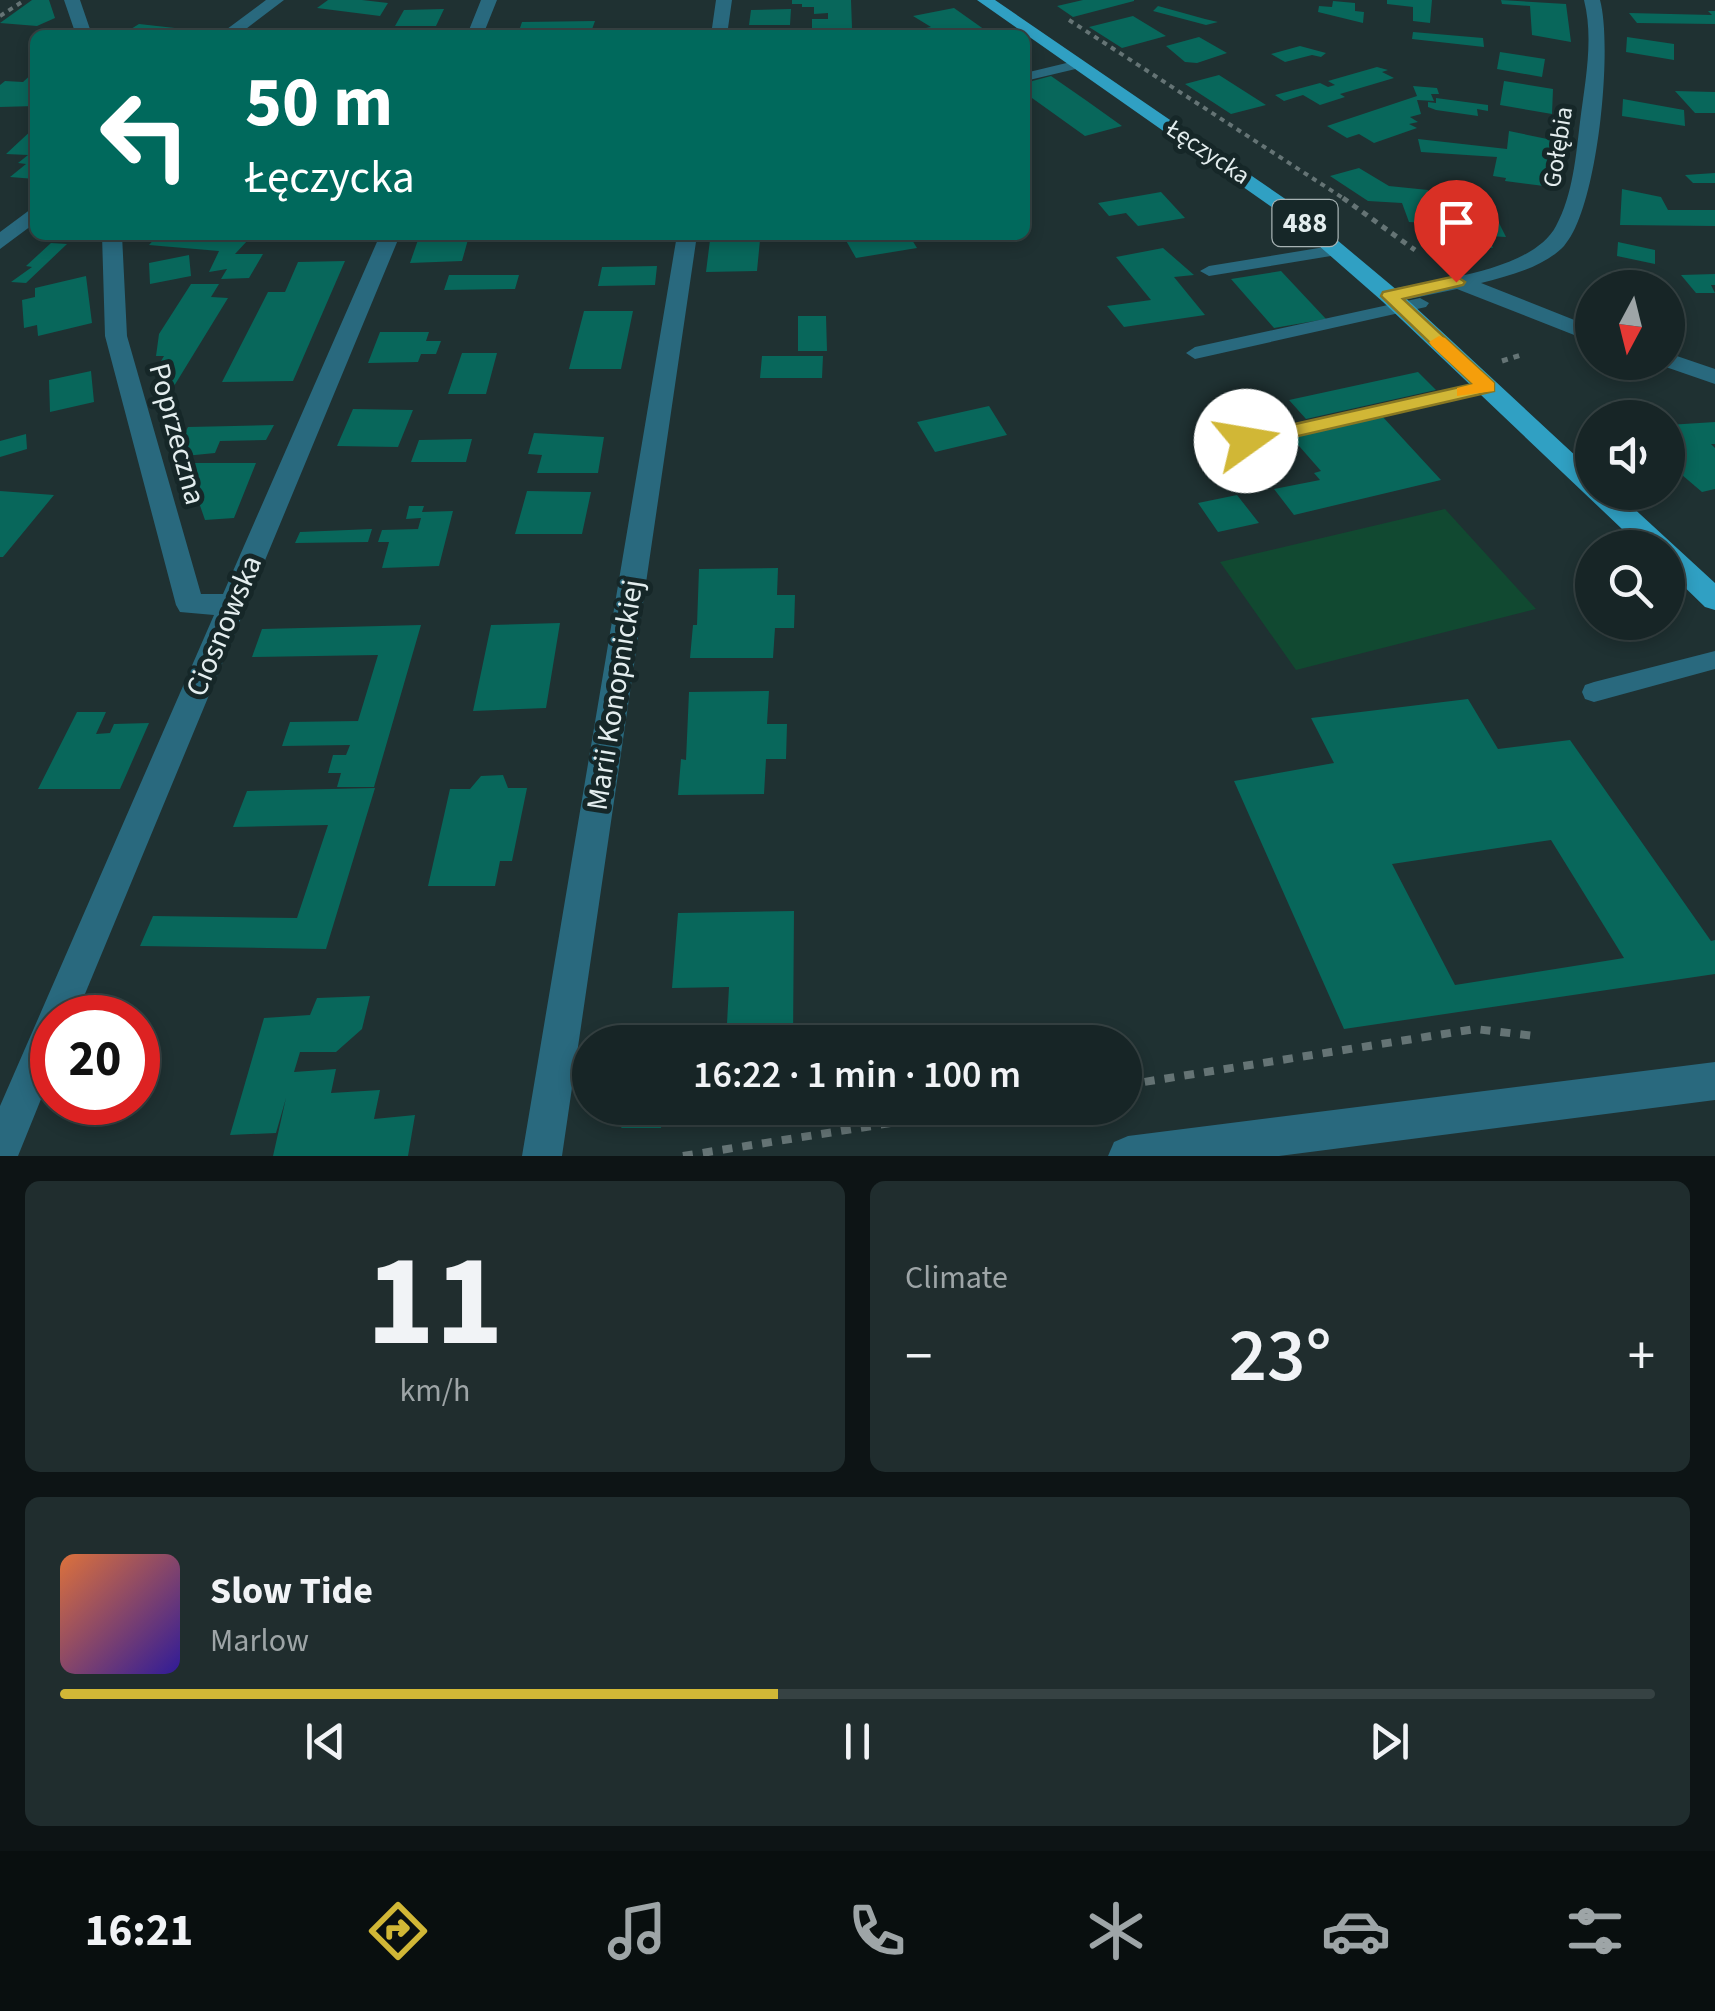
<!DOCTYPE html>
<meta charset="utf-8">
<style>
:root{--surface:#172526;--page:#202d2e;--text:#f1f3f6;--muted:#9ea5a7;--line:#364243;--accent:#d1b736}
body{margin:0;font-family:"Source Sans 3",sans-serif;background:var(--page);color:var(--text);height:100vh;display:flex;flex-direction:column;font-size:38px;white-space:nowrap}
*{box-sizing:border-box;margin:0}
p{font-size:32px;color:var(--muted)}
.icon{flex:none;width:55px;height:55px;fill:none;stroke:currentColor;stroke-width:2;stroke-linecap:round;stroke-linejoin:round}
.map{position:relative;height:1156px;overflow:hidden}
.sheet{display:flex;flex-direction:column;gap:25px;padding:25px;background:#0d1415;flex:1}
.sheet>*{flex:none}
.guide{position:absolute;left:30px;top:30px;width:1000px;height:210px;border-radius:15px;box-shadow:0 5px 15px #0003,0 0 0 2px var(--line);background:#00695c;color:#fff;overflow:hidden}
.needle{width:65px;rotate:187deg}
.tools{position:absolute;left:1575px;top:270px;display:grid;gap:20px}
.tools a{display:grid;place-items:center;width:110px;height:110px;border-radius:50%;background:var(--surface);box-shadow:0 5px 15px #0003,0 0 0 2px var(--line);font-size:50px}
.speed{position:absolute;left:30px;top:995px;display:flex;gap:20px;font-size:50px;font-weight:700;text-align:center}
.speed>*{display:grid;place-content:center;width:130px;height:130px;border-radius:50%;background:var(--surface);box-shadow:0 5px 15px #0003,0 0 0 2px var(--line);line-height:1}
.speed .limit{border:15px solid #d22;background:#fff;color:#111}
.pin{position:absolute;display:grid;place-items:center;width:85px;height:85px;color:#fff;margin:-102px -42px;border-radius:50% 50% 50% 0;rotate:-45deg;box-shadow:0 0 10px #0007}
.pin .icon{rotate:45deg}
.me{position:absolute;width:110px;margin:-55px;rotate:77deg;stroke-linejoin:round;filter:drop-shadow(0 0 8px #0008)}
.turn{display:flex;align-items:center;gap:35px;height:210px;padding:0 50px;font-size:45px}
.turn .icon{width:130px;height:130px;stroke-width:2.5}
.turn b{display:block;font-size:70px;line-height:85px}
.big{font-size:75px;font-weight:600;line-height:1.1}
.sheet .tile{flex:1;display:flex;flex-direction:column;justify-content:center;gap:15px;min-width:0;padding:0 35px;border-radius:15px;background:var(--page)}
.sheet .dial{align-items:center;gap:0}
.dial b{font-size:130px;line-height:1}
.song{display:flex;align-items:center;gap:30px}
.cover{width:120px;height:120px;border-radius:15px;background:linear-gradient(135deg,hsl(20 70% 55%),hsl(250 70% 35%))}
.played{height:10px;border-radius:5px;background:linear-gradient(90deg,var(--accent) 45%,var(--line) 45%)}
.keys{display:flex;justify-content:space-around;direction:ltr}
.heat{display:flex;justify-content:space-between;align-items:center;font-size:55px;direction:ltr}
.sheet .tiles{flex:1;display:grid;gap:25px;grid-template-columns:1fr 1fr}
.tile:last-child{grid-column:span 2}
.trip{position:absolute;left:572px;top:1025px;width:570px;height:100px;border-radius:50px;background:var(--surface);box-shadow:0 5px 15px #0003,0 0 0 2px var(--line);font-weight:600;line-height:100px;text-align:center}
.tab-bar{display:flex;height:160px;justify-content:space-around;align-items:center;background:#090f0f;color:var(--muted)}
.tab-bar .icon{width:70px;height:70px}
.tab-bar .current{color:var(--accent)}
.tab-bar b{font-size:45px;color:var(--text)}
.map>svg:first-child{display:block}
.green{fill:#114931}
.building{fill:#08675b;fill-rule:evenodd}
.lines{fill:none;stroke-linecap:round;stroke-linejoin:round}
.path-far2{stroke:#657475;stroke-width:4;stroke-dasharray:5 5;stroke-linecap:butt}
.path-far1{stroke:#657475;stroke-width:5;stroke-dasharray:6 6;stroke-linecap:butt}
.path{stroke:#657475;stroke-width:8;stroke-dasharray:10 10;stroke-linecap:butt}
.service{fill:#29697e;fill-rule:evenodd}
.minor{fill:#29697e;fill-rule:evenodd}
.tertiary{fill:#29697e;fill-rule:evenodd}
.primary{fill:#30a0c3;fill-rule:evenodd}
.route{fill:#d1b736;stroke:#887723;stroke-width:2.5}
.slow{fill:#f59e0b}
.labels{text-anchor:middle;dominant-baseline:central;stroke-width:10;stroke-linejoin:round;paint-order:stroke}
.far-street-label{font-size:25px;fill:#e3edee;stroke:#162728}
.shield{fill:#162728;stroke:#a6b2b3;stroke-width:2.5}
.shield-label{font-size:28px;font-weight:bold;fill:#e3edee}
.street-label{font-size:30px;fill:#e3edee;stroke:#162728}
</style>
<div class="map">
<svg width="1715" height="1156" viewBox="0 0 1715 1156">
<rect width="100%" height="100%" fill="#1f3132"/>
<path class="green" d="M1445,509L1536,609L1296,670L1220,562Z"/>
<path class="building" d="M32,0H49L55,18L37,26L0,23Z
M328,0H362L388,3L380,16L317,8Z
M792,0H851L852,28H847V35H812V19H828V13L814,14V7H802V4H792Z
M1083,0H1134V1L1073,17L1057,6Z
M1387,0H1432L1430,23L1413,21V7L1387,4Z
M1501,0L1566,4L1571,42L1532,35L1530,6L1502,4Z
M1333,1L1355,3V11L1364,12L1363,23L1318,12L1319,6L1332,7Z
M1158,6L1205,19L1218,22L1206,25L1153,11Z
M954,8L985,30L926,35L921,29L931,27L913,16Z
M444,9L436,26H395L404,10Z
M791,9L790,25H749L751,10Z
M1708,11H1715V24L1637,23L1629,13L1712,15Z
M1133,16L1166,36L1122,48L1089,27Z
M595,21L590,35L518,34L522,22Z
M139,24L175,28L165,35L126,32Z
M1413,32L1483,38L1484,47L1412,39Z
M1199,37L1227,53L1197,63L1185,62L1166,46Z
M1627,37L1674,44V60L1626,52Z
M1300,46L1326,53L1321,57L1312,55L1285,62L1271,54Z
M1500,52L1545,59L1542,77L1497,69Z
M1377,67L1388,70L1382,72L1394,78L1340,94L1345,97L1320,105L1303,95L1284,101L1275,95L1320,83L1328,87L1335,85L1328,81Z
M35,71V83L29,88H35V106L0,107V85L5,81L23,82Z
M1219,75L1266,105L1231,114L1185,84Z
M1051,76L1087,101L1122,126L1085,136L1025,93V83Z
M1504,81L1553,89L1552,114L1500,105Z
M1413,86L1437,88L1439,94H1431L1434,101L1417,100L1421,114L1410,117L1418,122L1409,124L1417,128L1374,143L1359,134L1347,138L1327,126L1417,96Z
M1675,91L1715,92V113H1695Z
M1436,98L1488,105V111L1477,109L1478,116L1436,110L1428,107V102L1436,103Z
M1623,99L1684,110L1685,126L1622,116Z
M35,127V179L10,177L26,164L18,163L28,155L6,154Z
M1509,131L1557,141L1555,154H1548L1544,186L1505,181L1506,178L1493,176L1497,157L1421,152L1418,139L1507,149Z
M1359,168L1389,186L1428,190L1431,204L1458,206L1461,213L1495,215L1506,237L1488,236L1493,248L1445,245L1441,233H1450L1447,224L1409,222L1402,203L1368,201L1330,176Z
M1715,173V183H1693L1685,175Z
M1622,189L1661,197L1668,210H1715V226L1620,225Z
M1161,192L1185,218L1138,226L1126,213L1109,216L1098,203Z
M158,235L248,240L235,254H263L249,278L221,279L227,269L209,272L219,251L149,245Z
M858,235H909L917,248L856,258L844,237Z
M469,236L462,261L410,263L419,237Z
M710,240H760L757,271L706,272Z
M1618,242L1655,250V264L1617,256Z
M51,243L67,244L26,283L11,282L32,267L26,266Z
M1163,248L1194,275L1174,277L1205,315L1124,327L1107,306L1151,300L1116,257Z
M189,255L191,276L150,284L149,263Z
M345,261L293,381L222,382L268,292H285L298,262Z
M657,266L655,285L598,286L602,267Z
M1281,271L1326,319L1274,328L1231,279Z
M1715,274V285H1711L1715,293H1696L1681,275Z
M449,275H519L515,289L444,290Z
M86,276L92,323L38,336L37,325L24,328L22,300L35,297V288Z
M191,284H219L211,297L228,298L171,391H159L158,382L168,366H158L164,356H156L159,334Z
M584,311H633L621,369H569Z
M798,316H826L827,351H798Z
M380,332H429L426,341H441L436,354H421L418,362L368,363Z
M462,353H497L486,394H448Z
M762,356H823L822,378H760Z
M91,371L94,402L50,412L49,380Z
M1418,372L1436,390L1306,419L1289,400Z
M989,406L1007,435L935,452L917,422Z
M353,409L413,410L398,447L337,446Z
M1382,416L1441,480L1294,515L1274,489L1320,480L1314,473L1321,471L1292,438Z
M1715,422V444H1711L1715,448V489L1702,492L1668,463V425Z
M274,425L266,440L220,441L215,453L175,457L171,443L180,442L188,427Z
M534,433L604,437L598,473H537L542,455L528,454Z
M26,434L27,449L0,457V441Z
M472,439L466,462H411L419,440Z
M192,463H256L234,518L205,520L196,494L202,493L187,466Z
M0,491L54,495L3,557H0Z
M527,491L591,492L582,534H515Z
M1237,495L1259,523L1218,532L1198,503Z
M409,506H424L422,512L453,511L439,566L382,568L389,542H378L382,530L418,529L421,518L406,519Z
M372,529L368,542L295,543L300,532Z
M778,568L777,595H795L794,628H775L773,658H690L693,625H697L699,569Z
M560,623L546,708L473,711L491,625Z
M421,625L374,787H337L341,773H328L333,755H346L350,745L282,746L290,722L358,721L378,655L252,657L262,629Z
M769,691L767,724H787L786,759H766L764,794L678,795L681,759L686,760L689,692Z
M1468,699L1498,749L1570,740L1711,941L1715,940V974L1344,1029L1234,781L1334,763L1311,718ZM1551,840L1624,958L1455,985L1392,864Z
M77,712H106L96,734L110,733L114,724L149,723L120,789H38Z
M503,775L508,788H527L512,861H500L495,886H428L450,789H470L481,776Z
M375,788L326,949L140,946L153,916L297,918L328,825L233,827L247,791Z
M794,911L793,1042H726L729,987L672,988L678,913Z
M370,996L362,1029L336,1052H300L294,1072L336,1069L331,1093L380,1090L374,1119L415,1115L408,1156H273L286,1098L276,1133L230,1135L264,1018L310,1015L317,998Z
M613,1108H663L661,1128H622L610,1119Z"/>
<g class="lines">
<path class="path-far2" d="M0,16L25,0
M1069,20L1346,200"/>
<path class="path-far1" d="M1343,198L1415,250
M1502,361L1524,354"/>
<path class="path" d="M1125,1085L1475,1029L1535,1036
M683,1156L985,1108"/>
<path class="service" d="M1079,60L1084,61V67L1025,81V73Z
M1337,245L1346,250L1343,254L1209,276L1200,271L1209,266Z
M1420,298L1429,303L1426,307L1195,359L1186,353L1195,347Z
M1487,381L1494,383L1497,387L1494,391L1246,448L1236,441L1246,434Z
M1715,651V669L1594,702L1585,699L1582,692L1585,685L1594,682Z"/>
<path class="minor" d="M64,0H80L92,35H76Z
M266,0H284L238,35H219Z
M481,0H497L483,35H467Z
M716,0H732L727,35H711Z
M1584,0H1600C1613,47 1598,209 1564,246C1544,267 1509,276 1481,283L1592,327V342L1457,289L1390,303L1382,301L1379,296L1382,291C1429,280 1531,273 1556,226C1573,195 1576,155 1580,122C1585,82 1594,39 1584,0Z
M35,206V223L0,249V232Z
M102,235H122L127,336L201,594H223L380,235H400L75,1018H52V1072L18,1156H0V1106L214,615L180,612L176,605L105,336Z
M677,235H697L562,1156H522Z
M1668,353L1715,369V384L1660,365L1668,362Z"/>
<path class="tertiary" d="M1715,1062V1100L1279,1156H1108L1114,1142L1128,1136Z"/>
<path class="primary" d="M977,0H995L1300,209L1398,291L1592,471V492H1616L1715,583V610L1705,607L1668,571V548H1642L1382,301L1286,217Z"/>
</g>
<path class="route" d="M1456,276L1465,282L1463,285L1403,299L1494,383V391L1246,448L1238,446V437L1246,435L1473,384L1381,296L1383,292Z"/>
<path class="slow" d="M1439,336L1445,338L1494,383V391L1457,396V388L1473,384L1432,346L1429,342Z"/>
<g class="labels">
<g class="far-street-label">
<text transform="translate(1558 147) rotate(-81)">Gołębia</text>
<text transform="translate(1208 152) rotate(34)">Łęczycka</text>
</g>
<rect class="shield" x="1272.5" y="200" width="65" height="46" rx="8"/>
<g class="shield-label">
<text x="1305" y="223">488</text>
</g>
<g class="street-label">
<text transform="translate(177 434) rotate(75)">Poprzeczna</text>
<text transform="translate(224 626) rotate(-67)">Ciosnowska</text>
<text transform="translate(615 695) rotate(-81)">Marii Konopnickiej</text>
</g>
</g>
</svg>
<div class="tools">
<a><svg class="needle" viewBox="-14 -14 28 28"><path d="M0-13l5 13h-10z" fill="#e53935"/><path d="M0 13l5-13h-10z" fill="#9ea5a7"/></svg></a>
<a><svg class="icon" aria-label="sound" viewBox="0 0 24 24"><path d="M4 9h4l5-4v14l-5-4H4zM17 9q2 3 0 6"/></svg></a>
<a><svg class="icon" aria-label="search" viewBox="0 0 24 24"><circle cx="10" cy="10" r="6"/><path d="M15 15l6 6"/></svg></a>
</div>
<div class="speed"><div class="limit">20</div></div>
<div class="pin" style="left:1456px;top:282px;background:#d93025"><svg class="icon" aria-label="arrive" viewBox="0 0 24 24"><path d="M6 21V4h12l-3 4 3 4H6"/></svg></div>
<svg class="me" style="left:1246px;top:441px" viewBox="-20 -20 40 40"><circle r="19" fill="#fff"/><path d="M0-13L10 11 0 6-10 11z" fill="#d1b736"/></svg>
<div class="trip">16:22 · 1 min · 100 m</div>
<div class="guide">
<div class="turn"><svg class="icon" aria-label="left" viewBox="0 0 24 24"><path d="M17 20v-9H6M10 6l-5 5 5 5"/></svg><div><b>50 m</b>Łęczycka</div></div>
</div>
</div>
<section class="sheet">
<div class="tiles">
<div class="tile dial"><b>11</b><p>km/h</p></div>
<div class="tile"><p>Climate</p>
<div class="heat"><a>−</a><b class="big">23°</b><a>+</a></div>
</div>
<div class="tile">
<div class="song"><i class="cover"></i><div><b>Slow Tide</b><p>Marlow</p></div></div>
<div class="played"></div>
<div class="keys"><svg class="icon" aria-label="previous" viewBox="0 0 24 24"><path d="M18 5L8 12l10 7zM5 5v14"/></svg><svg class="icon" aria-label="pause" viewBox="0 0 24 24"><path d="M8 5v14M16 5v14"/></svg><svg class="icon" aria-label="next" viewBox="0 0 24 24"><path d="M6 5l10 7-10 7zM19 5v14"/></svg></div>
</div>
</div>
</section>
<nav class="tab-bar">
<b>16:21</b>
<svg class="icon current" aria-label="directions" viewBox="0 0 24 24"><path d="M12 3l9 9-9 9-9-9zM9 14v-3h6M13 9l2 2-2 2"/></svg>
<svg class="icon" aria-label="music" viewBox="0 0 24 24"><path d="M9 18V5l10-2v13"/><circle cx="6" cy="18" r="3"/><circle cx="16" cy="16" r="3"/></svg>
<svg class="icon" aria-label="phone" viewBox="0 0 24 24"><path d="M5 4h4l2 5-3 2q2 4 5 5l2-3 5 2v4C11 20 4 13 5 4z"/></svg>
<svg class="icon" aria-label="climate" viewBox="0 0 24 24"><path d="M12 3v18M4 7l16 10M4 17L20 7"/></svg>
<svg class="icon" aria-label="car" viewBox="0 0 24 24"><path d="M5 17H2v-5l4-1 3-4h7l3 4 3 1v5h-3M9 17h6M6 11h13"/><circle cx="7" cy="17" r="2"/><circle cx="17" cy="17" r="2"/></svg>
<svg class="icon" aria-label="filters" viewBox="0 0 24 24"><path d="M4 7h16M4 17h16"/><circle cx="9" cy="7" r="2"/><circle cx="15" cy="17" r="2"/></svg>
</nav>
